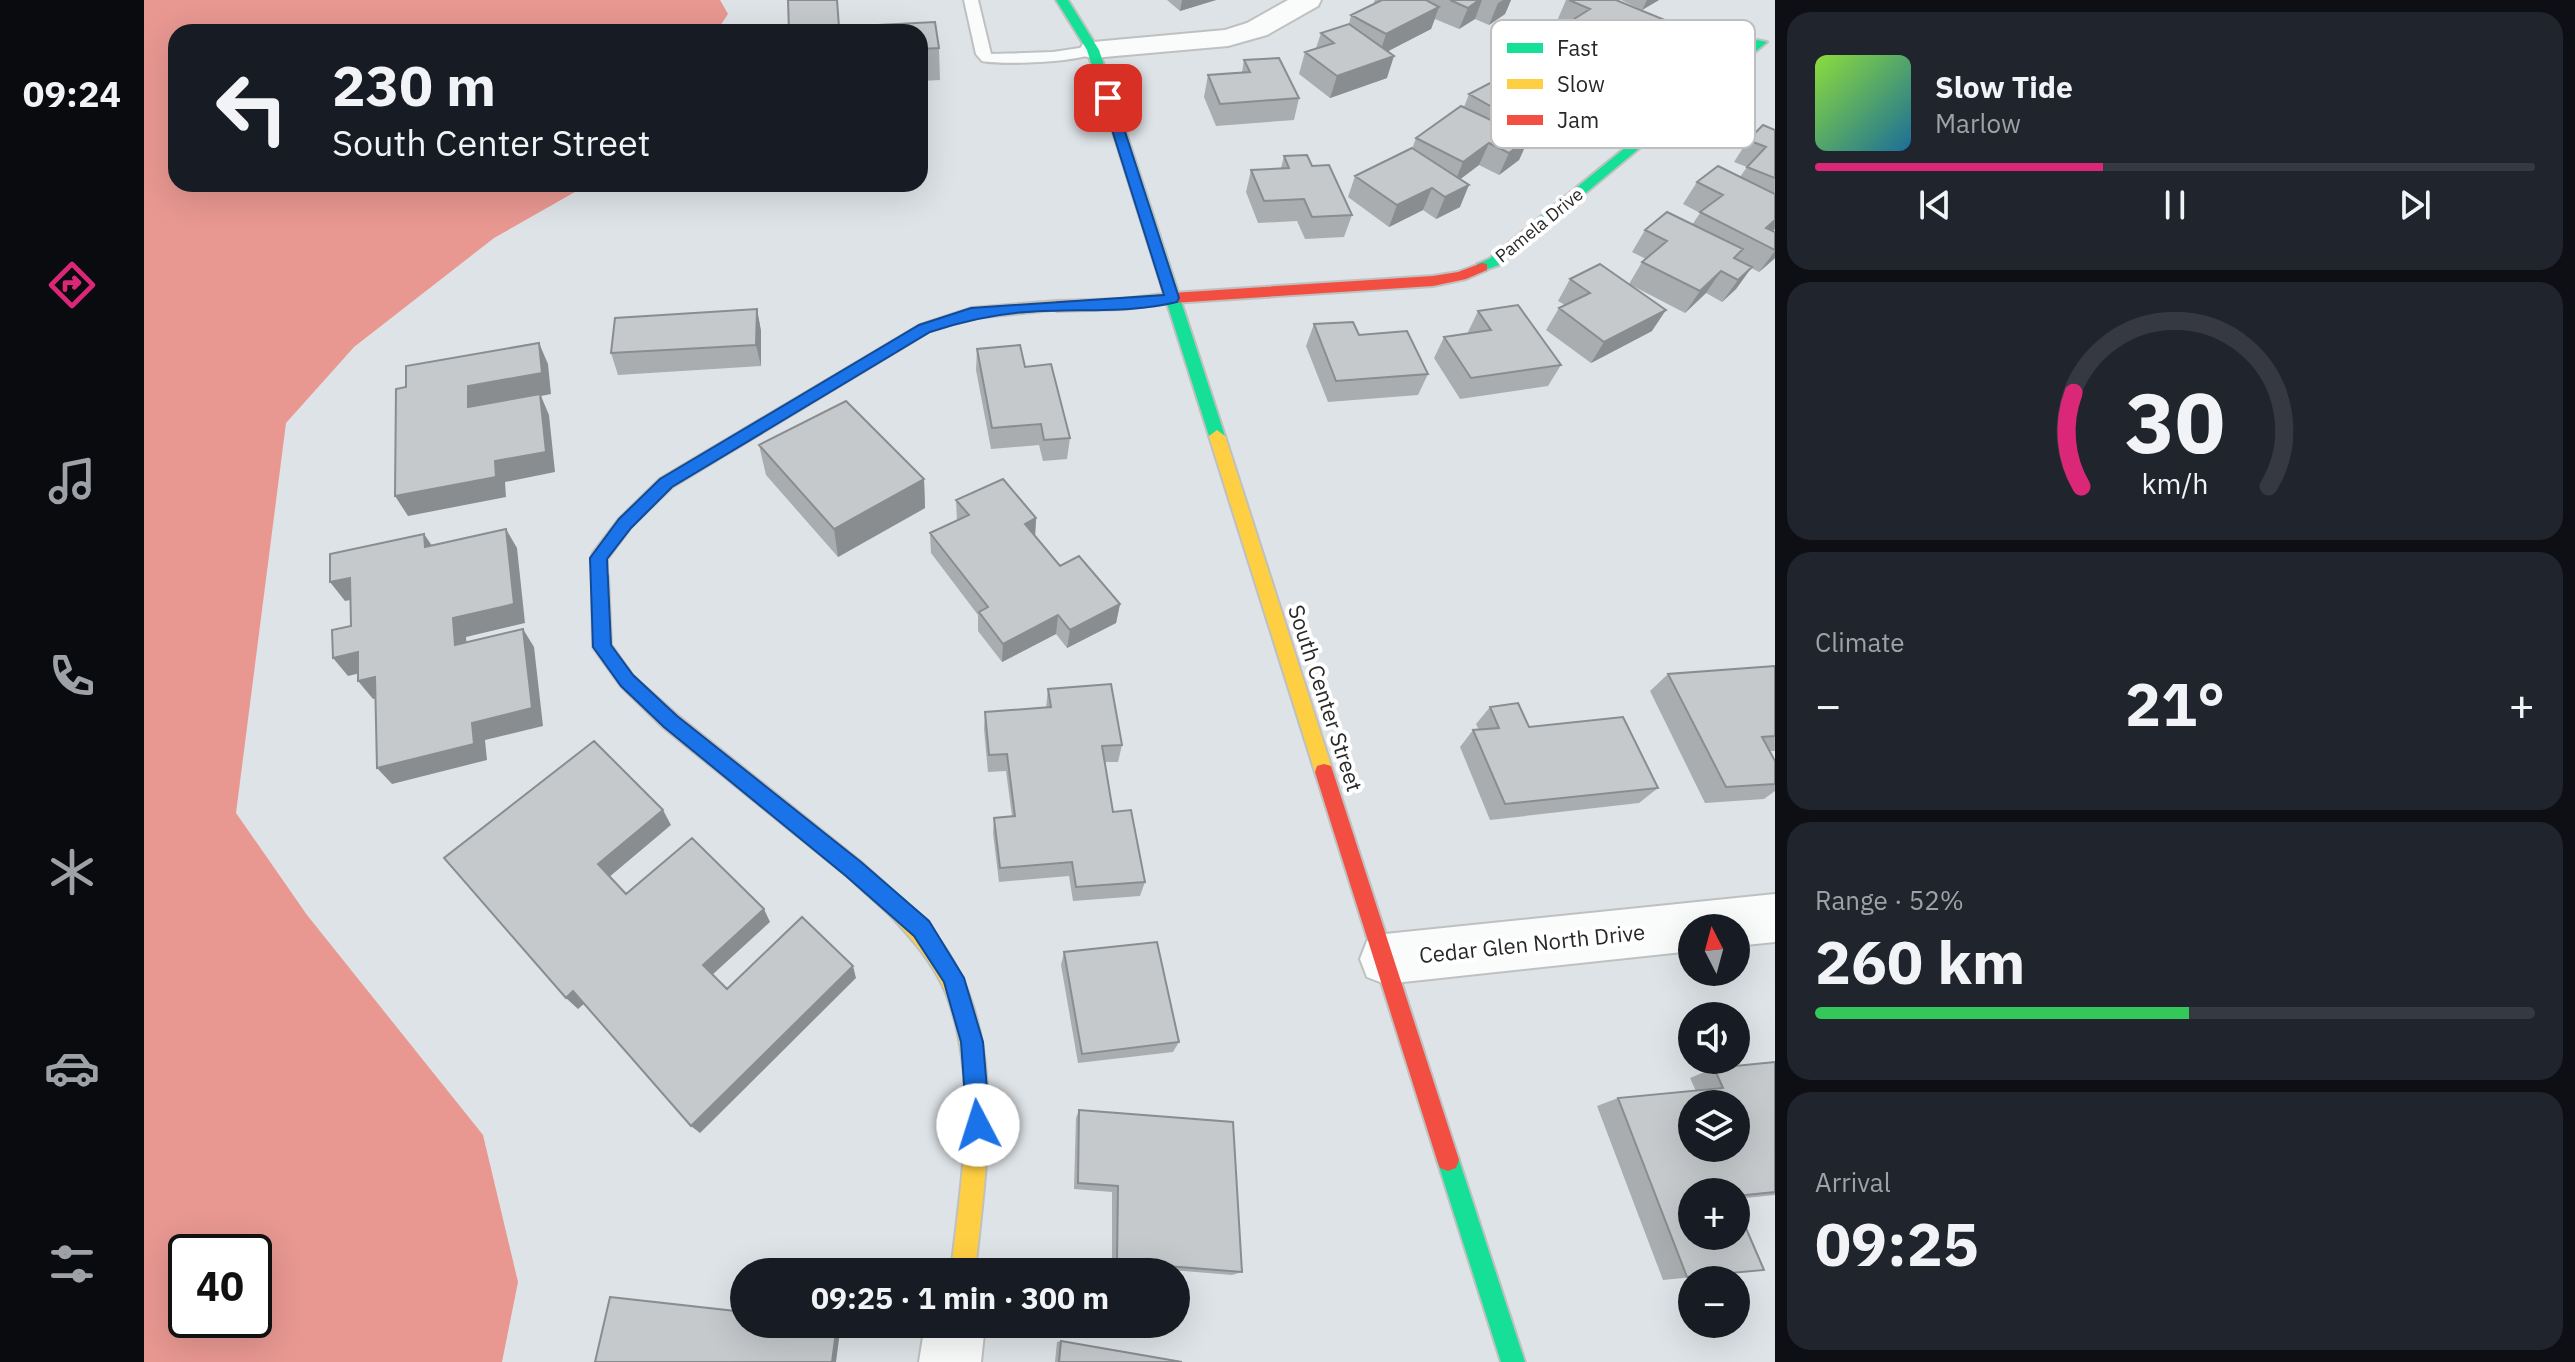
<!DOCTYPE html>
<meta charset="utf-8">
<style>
:root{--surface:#171b24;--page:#20242c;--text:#f1f3f6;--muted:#9ea1a6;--line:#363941;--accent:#db2777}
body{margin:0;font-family:"IBM Plex Sans",sans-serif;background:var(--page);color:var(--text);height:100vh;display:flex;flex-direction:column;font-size:30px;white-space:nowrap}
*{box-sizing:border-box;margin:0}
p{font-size:26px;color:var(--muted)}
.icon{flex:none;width:44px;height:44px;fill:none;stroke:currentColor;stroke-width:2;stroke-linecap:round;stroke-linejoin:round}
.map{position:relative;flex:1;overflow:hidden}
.drawer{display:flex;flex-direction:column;gap:12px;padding:12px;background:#0d0f14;width:800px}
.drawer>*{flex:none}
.guide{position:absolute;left:24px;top:24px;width:760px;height:168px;border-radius:24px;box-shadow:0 8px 32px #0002;background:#171b24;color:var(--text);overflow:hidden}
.needle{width:52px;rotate:354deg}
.controls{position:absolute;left:1534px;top:914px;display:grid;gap:16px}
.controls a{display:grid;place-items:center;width:72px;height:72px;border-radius:50%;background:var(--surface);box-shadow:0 8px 32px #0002;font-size:40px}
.speed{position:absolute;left:24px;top:1234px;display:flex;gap:16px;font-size:40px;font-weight:700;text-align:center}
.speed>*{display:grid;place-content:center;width:104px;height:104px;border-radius:50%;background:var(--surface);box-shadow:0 8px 32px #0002;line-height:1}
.speed .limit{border:4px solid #111;border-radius:12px;background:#fff;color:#111}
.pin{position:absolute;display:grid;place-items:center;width:68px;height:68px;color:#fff;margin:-34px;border-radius:16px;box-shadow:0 4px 12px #0006}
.me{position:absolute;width:88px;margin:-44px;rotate:355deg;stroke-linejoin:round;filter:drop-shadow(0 0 6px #0008)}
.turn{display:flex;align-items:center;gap:28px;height:168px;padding:0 32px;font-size:36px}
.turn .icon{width:104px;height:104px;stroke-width:2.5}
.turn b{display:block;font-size:56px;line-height:68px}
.big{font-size:60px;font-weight:700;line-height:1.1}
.drawer .card{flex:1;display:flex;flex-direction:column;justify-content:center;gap:12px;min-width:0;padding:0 28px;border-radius:24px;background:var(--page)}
.drawer .dial{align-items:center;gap:0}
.dial svg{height:208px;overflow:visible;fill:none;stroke:var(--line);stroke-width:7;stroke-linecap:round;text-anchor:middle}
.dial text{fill:var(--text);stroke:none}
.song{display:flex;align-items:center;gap:24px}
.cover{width:96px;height:96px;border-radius:12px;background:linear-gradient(135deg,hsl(90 70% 55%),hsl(200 70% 35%))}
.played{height:8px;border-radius:4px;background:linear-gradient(90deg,var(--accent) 40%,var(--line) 40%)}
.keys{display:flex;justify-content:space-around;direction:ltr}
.heat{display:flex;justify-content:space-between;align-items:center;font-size:44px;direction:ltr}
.charge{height:12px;border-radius:6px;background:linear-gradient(90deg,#34c759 52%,var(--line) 0)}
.trip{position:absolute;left:586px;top:1258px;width:460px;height:80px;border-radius:40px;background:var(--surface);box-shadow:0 8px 32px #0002;font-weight:700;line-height:80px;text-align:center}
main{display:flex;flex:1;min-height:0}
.menu{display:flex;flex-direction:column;width:144px;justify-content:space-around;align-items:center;background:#090b0e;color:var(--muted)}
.menu .icon{width:56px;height:56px}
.menu .active{color:var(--accent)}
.menu b{font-size:36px;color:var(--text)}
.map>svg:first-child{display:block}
.water{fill:#e89791;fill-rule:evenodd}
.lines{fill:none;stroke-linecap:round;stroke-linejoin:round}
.lane-casing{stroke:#bfc1c0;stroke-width:4}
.street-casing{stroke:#bfc1c0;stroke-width:4}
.fast-casing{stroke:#bfc1c0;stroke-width:4}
.slow-casing{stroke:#bfc1c0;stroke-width:4}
.jam-casing{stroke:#bfc1c0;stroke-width:4}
.lane{fill:#fafbfb;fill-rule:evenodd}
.street{fill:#fafbfb;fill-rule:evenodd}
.fast{fill:#16e098;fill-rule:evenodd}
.slow{fill:#ffcf43;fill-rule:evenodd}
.jam{fill:#f24e42;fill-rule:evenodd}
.wall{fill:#a9adaf}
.shaded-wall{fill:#8a8d8f}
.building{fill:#c5c9cc;stroke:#8a8d8f;stroke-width:2;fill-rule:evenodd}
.route{fill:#1a73e8;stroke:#114b97;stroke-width:2}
.labels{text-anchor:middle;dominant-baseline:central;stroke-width:8;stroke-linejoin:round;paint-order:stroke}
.far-street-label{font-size:18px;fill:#282828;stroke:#fff}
.street-label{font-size:22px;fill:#282828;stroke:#fff}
.key{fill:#fff;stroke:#bebebe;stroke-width:2}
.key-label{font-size:22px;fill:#282828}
</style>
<main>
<nav class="menu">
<b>09:24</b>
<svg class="icon active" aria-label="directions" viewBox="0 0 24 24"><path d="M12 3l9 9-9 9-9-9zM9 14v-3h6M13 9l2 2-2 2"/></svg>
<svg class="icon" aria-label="music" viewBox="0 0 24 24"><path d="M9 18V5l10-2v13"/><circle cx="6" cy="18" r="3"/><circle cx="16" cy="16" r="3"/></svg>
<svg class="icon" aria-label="phone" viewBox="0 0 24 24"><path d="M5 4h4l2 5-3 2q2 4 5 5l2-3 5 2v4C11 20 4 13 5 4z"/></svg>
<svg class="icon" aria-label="climate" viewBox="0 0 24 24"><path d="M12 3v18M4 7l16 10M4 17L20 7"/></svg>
<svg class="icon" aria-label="car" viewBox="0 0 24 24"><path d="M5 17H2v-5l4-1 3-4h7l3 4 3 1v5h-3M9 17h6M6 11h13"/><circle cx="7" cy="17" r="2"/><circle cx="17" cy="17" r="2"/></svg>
<svg class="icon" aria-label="filters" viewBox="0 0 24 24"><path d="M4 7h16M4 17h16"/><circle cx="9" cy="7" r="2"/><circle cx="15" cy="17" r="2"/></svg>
</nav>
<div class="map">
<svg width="1631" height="1362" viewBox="0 0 1631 1362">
<rect width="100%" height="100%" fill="#dee3e7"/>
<path class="water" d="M0,0H576L584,14L572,32H32V184H445L350,238L210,347L142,423L92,813L163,915L339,1135L374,1282L358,1362H0ZM42,1252H110V1320H42Z"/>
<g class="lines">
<g class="lane-casing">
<path id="lane" d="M820,0H834L847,54L909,52L949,46L956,50C940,63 860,65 838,61L832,54Z"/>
</g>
<g class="street-casing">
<path id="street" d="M1144,0H1177L1174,6L1123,35L1084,46L949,58L939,56L935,50L939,44L949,42L1081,30L1103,23Z
M1631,894V942L1592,946V928H1548V951L1241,984L1223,977L1216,959L1223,941L1241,934Z
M781,1324H841L837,1362H775Z"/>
</g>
<g class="fast-casing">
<path id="fast" d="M912,0H924L955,50L1081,436L1078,440H1068L1065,436L943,50Z
M1613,40L1623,42L1355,265L1338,271L1333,270V264L1345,259Z
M1304,1149L1312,1152L1315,1160L1381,1362H1357L1293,1160L1296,1152Z"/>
</g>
<g class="slow-casing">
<path id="slow" d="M913,301L918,303V309L829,318L786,331L528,487L487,527L463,559L462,581H450L447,558L449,553L475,519L516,479L776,325L828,308Z
M1073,430L1081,436L1189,772L1187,778L1180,780L1173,778L1171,772L1065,436Z
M752,897L759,900C770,912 783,924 793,937C866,1030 842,1164 831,1272H807C817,1181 836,1081 802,993C789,962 767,938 745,914L742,907L745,900Z"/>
</g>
<g class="jam-casing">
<path id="jam" d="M1338,263L1343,264V270L1322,279L1289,286L1028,303L979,309L913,311L906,306L913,301L979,299L1028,293L1289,276L1314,272Z
M456,569L464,576L467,645L489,676L533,715L717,862L759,900L762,907L759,914L752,917L745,914L703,876L519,727L477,686L449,647L448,576Z
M1180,764L1187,766L1189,772L1315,1160L1312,1168L1304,1171L1296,1168L1293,1160L1171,772L1173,766Z"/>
</g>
<use href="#lane" class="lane"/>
<use href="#street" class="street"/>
<use href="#fast" class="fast"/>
<use href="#slow" class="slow"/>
<use href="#jam" class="jam"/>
</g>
<path class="wall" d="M644,0H693L695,27L791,22L795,48L796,80L776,81V32H645Z
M1023,0H1072L1036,11Z
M1231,0H1367L1361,14L1345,25L1331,19L1315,29L1291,19L1287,29L1243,51V78L1186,98L1155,74L1161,52L1172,48L1177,33L1205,24L1207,15L1229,4Z
M1422,0H1472L1528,23L1516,44L1500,57L1478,48L1471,53L1472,80L1457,92L1437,84L1425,93L1424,120L1404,132L1390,123L1374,132L1385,138L1375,160L1355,175L1335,165L1316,179V207L1292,219L1279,210L1245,227L1204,197L1211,176L1268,149L1272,138L1320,107L1325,94L1379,69L1383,60L1385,58L1378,55L1387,33H1422L1425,26L1413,21Z
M1477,0H1515L1498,10Z
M1100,60L1155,98L1150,120L1072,126L1060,97L1064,75L1098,72Z
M1631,130V229L1629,231L1631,232V258L1628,261L1615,272L1607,268L1592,289L1578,302L1562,293L1541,313L1485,284L1498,262L1502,259L1488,252L1501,230L1548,225L1556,213L1539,204L1553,182L1596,177L1603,167L1590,162L1604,140Z
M1140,156L1168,166L1208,215L1200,237L1161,239L1153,221L1114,223L1102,192L1107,170L1137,168Z
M639,184H685L686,185L640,189Z
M1426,279L1508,331L1447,363L1402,330L1415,308L1421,305L1414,301Z
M613,309L617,331V366L474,375L467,353Z
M1334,311L1417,365L1404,386L1316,399L1290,358L1300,337L1324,333V332Z
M1170,324L1215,335L1284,374L1274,395L1184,402L1162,346Z
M833,349L881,367L926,438L923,459L899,461L895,445L847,449L832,370Z
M615,445L780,479L781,508L694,557L622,475Z
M812,500L892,518L891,536L916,566L976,604L972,623L923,648L912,634L858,662L834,631V615L787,553L786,533L813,521Z
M1631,666V751H1626L1631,761V791L1620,799L1561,803L1506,691L1524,674Z
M904,689L978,745L974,762H961L969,812L1001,882L996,896L929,901L925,876L855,882L849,833L850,818L868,816L862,771L844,772L840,729L841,712L902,708Z
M1346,707L1385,727L1514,788L1495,803L1346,820L1316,747L1329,730H1335L1332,724Z
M920,952L1035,1042L1029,1052L934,1063L917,965Z
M1631,1062V1195L1592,1199V1192H1548L1620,1270L1519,1280L1453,1106L1474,1098L1552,1091L1546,1078L1570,1068Z
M935,1110L1098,1272L1088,1275L968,1265V1192L930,1189L932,1118Z
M917,1341L1038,1362H911L913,1342Z"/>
<path class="shaded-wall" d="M1038,0H1072L1036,11Z
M1335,0H1338L1331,19L1315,29L1324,8Z
M1359,0H1367L1361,14L1345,25L1354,3Z
M1503,0H1515L1498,10Z
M1295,7L1287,29L1235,56L1242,34Z
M1528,23L1516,44L1500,57L1511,35Z
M1489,26L1478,48L1460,61L1471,40Z
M1250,56L1243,78L1186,98L1193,76Z
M1484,58L1472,80L1457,92L1468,70Z
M1447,62L1437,84L1416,100L1426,79Z
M1435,98L1424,120L1404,132L1415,110Z
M1400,102L1390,123L1359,140L1368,118Z
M1385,138L1375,160L1355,175L1365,153Z
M1345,143L1335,165L1310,184L1319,162Z
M1325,185L1316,207L1292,219L1301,197Z
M1288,188L1279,210L1245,227L1253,205Z
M1631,220V229L1615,242L1622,228Z
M1631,251V258L1615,272Z
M1608,267L1592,289L1578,302L1594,280Z
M1577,271L1562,293L1541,313L1556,291Z
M613,309L617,331V366L612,345Z
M1522,310L1508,331L1447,363L1460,342Z
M395,343L404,364L407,394L397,396L405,415L411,472L361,482L362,497L264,516L251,496L324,407V386Z
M780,479L781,508L694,557L690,529Z
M892,518L891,538L881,524Z
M362,529L373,548L381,623L322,637L324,663L311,645L309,618Z
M280,534L293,553L281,547Z
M206,578L221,597L201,601L186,582Z
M976,604L972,623L923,648L926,630Z
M914,615L912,634L858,662L859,644Z
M379,629L390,647L399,726L341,740L343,760L248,784L233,768Z
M214,652L229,670L204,676L189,658Z
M231,677L246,695L229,699L214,681Z
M519,810L527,825L464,878L454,864Z
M620,909L626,922L567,976L559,965Z
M709,966L712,978L556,1133L547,1126Z
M429,991L441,1003L434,1009L422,998Z
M693,1324H697L692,1362H688Z"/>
<path class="building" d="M644,0H693L695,27L791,22L795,48L776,49V32H645Z
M1238,0H1282L1295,7L1242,34L1207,15Z
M1306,0H1335L1324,8Z
M1425,0H1472L1528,23L1511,35L1489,26L1471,40L1427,21L1446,9Z
M1205,24L1250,56L1193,76L1161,52L1190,43L1177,33Z
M1135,58L1155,98L1076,104L1064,75L1106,72L1100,60Z
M1377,67L1435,98L1415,110L1400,102L1368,118L1325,94Z
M1317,106L1385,138L1365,153L1345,143L1319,162L1272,138Z
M1619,125L1631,130V178L1603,167L1622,147L1604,140Z
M1268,148L1325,185L1301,197L1288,188L1253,205L1211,176Z
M1163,155L1168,166L1185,165L1208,215L1168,217L1160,199L1120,201L1107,170L1145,168L1140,156Z
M1574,166L1631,194V220L1622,228L1631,232V250L1556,212L1579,195L1553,182Z
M1523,212L1599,249L1590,258L1608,267L1594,280L1577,271L1556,291L1498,262L1523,241L1501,230Z
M1456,264L1522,310L1460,342L1415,308L1446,293L1426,279Z
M1374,305L1417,365L1327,378L1300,337L1347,330L1334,311Z
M613,309L612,345L467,353L471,318Z
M1209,322L1215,335L1263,331L1284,374L1192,381L1170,324Z
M395,343L398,373L324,386V407L396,394L402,452L351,461L352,477L251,496L252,389L262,387V366Z
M876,345L881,367L907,364L926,438L900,440L897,424L848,428L833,349Z
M702,401L780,479L690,529L615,445Z
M859,479L892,518L881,524L916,566L935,556L976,604L926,630L914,615L859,644L835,612L844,607L786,533L825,515L812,500Z
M362,529L370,604L309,618L311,645L379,629L388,708L328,723L330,744L233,768L231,677L214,681V652L189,658L188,630L207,626L206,578L186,582V554L280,534L281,547Z
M1631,666V736L1618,737L1631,761V784L1582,787L1524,674Z
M967,684L978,745L958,746L969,812L987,810L1001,882L932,887L928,862L856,868L850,818L871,816L863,754L845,755L841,712L907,707L904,689Z
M1374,703L1385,727L1479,717L1514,788L1361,804L1329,730L1355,728L1346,707Z
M450,741L519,810L454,864L482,894L548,838L620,909L559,965L583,989L658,917L709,966L547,1126L429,991L422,998L300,858Z
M1013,942L1035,1042L938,1054L920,952Z
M1631,1062V1192L1592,1196V1192H1548V1236H1592V1205L1620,1270L1543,1277L1474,1098L1579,1088L1570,1068ZM1548,1104H1592V1148H1548Z
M935,1110L1089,1122L1098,1272L973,1262L974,1186L934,1183Z
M466,1297L600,1312V1324H693L688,1362H451Z
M917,1341L1038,1362H915Z"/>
<path class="route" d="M964,94L970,98L1035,298L1033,302C985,314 933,308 883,312C849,314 819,321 786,332L528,487L487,528L463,559L467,645L489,675L533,716L717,862L785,921L820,978L839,1042L846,1125L842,1133L834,1137L826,1133L823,1125L817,1042L800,982L770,936L702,876L520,727L477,686L449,647L446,558L475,519L516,479L775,325L827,308L1020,295L958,98Z"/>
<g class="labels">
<g class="far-street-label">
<text transform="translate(1395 225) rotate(-39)">Pamela Drive</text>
</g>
<g class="street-label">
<text transform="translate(1182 698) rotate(72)">South Center Street</text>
<text transform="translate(1388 943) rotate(-6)">Cedar Glen North Drive</text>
</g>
</g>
<rect x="1347" y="20" width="264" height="128" rx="12" class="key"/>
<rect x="1363" y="43" width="36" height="10" fill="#16e098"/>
<rect x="1363" y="79" width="36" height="10" fill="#ffcf43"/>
<rect x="1363" y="115" width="36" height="10" fill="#f24e42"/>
<g class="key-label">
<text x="1413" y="56">Fast</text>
<text x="1413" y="92">Slow</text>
<text x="1413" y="128">Jam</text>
</g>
</svg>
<div class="controls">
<a><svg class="needle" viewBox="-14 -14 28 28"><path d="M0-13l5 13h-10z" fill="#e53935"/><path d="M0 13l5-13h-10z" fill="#9ea1a6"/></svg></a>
<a><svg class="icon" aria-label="sound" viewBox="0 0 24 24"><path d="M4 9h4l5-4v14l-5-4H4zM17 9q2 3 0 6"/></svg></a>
<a><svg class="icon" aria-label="layers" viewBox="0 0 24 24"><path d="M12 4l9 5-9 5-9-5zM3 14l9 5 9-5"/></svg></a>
<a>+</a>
<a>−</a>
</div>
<div class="speed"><div class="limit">40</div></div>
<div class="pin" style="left:964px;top:98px;background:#d93025"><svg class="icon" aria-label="arrive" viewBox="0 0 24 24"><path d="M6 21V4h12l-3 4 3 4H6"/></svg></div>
<svg class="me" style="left:834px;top:1125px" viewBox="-20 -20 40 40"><circle r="19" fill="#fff"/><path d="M0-13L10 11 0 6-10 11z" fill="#1a73e8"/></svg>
<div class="trip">09:25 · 1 min · 300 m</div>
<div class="guide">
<div class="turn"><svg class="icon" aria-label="left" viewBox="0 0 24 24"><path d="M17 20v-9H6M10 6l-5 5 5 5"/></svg><div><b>230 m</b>South Center Street</div></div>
</div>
</div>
<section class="drawer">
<div class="card">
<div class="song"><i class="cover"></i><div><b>Slow Tide</b><p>Marlow</p></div></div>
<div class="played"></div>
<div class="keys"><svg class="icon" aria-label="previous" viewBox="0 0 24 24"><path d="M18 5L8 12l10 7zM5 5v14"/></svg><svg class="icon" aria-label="pause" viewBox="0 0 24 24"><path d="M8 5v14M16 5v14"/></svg><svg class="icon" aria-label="next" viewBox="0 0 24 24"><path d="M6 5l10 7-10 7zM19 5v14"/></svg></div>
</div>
<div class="card dial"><svg viewBox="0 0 100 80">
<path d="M14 69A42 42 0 1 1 86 69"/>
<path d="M14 69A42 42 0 0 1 11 33" stroke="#db2777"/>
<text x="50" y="56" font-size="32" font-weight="700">30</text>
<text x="50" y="72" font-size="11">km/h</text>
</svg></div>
<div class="card"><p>Climate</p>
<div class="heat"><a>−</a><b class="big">21°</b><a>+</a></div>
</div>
<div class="card"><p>Range · 52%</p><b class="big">260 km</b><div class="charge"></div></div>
<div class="card"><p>Arrival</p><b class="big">09:25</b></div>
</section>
</main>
